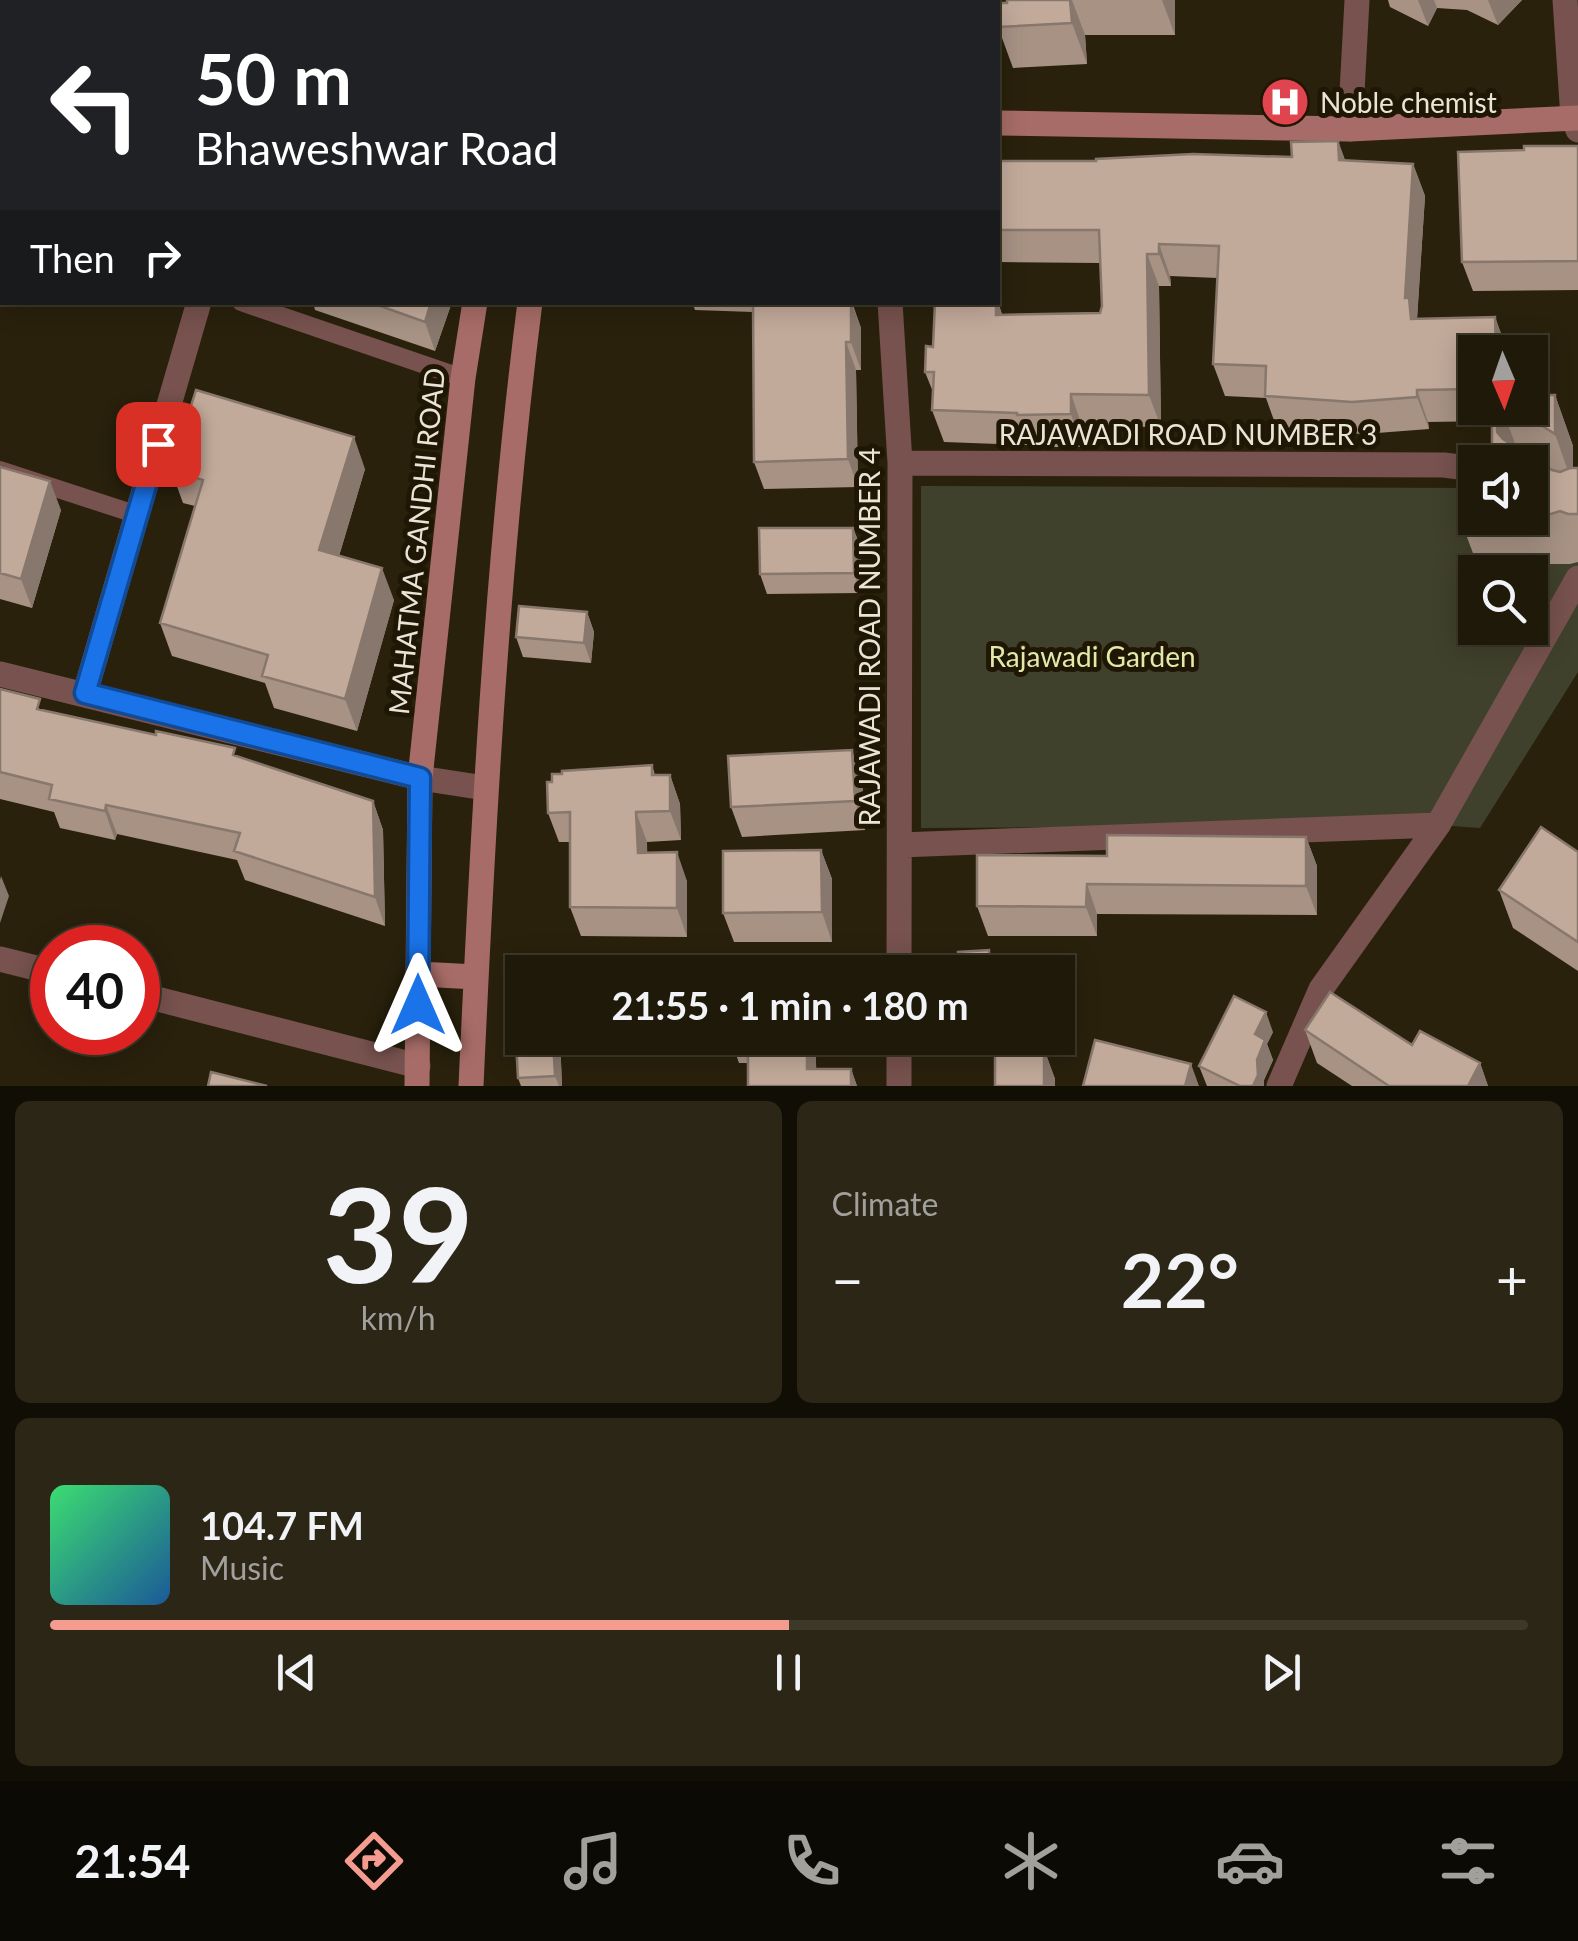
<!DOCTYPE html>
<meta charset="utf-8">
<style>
:root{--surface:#1f1909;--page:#2c2617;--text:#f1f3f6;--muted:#a1a09c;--line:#3c382a;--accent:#f59c91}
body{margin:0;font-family:Lato,sans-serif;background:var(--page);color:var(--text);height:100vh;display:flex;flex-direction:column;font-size:38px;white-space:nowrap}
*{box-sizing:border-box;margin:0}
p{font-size:32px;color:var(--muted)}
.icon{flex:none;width:55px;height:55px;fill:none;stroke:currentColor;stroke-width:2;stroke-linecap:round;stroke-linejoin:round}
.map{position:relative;height:1086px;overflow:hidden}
.panel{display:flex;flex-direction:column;gap:15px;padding:15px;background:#110e05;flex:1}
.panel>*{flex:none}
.top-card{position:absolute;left:0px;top:0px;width:1000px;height:305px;box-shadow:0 5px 25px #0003,0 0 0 2px var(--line);background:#202124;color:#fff;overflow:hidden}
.needle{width:65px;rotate:178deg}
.buttons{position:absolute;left:1458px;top:335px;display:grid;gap:20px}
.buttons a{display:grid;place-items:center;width:90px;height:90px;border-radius:0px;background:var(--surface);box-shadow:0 5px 25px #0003,0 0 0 2px var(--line);font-size:50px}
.speed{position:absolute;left:30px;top:925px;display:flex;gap:20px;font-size:50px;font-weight:700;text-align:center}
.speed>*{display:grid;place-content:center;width:130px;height:130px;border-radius:50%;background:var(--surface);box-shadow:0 5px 25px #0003,0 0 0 2px var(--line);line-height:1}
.speed .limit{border:15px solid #d22;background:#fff;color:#111}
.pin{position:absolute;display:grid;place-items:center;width:85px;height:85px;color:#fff;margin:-42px;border-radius:20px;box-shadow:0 5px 15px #0006}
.me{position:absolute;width:110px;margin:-55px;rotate:0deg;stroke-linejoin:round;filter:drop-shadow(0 0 8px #0008)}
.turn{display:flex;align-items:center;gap:35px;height:210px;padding:0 30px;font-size:45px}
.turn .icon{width:130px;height:130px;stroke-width:2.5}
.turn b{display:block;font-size:70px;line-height:85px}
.then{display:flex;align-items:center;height:95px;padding:0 30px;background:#0003;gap:20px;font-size:38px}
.big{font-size:75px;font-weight:700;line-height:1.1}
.panel .widget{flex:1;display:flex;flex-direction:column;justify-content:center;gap:15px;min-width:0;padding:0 35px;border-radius:15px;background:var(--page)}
.panel .dial{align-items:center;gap:0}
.dial b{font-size:130px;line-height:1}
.song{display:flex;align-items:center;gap:30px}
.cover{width:120px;height:120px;border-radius:15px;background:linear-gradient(135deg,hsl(140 70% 55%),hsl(210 70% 35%))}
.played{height:10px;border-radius:5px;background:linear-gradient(90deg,var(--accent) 50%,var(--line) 50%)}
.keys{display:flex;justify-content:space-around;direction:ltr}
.heat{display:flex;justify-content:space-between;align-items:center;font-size:55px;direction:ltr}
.panel .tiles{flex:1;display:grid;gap:15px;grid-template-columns:1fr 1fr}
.widget:last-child{grid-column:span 2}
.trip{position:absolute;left:505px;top:955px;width:570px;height:100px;border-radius:0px;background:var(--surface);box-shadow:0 5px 25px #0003,0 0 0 2px var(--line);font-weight:700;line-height:100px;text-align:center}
.menu{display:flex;height:160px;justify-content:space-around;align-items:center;background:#0c0a04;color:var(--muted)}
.menu .icon{width:70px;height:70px}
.menu .selected{color:var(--accent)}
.menu b{font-size:45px;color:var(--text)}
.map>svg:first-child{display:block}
.green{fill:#40412c;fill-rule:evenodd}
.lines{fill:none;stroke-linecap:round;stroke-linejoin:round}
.lane{stroke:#77524e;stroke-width:18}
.street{stroke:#77524e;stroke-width:25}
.secondary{stroke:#a76c67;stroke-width:25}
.wall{fill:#a79284;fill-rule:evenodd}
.shaded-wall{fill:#88776c}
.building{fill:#c2aa9a;stroke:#88776c;stroke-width:2.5}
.route-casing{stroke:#114b97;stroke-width:25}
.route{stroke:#1a73e8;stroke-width:18}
.labels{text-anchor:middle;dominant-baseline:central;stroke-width:10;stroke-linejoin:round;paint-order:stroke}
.poi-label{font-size:28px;fill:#eae4d8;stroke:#1f1704;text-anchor:start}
.street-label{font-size:28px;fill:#eae4d8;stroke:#1f1704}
.park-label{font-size:28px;fill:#e3e9aa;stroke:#1f1704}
</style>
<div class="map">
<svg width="1578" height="1086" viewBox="0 0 1578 1086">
<rect width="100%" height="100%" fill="#29210c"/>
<path class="green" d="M921,486L1475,488V518H1530L1578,489V672L1480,828L1438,825L921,828ZM1475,572H1530V628H1475Z"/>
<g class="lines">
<path class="lane" d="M0,61L2,62
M241,302L463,378
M0,470L138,515"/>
<path class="street" d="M1565,0L1573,118L1578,130
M1350,129L1357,0
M0,228L2,229
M890,302L900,463L899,972
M900,463L1444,465L1475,469
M0,674L420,778L485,788
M85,693L199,302
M900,845L1438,825
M0,959L52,972
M138,994L418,1066
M899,1086V1038
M1279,1086L1321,989L1438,825L1578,578"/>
<path class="secondary" d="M523,2V0
M575,2V0
M998,123L1350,129L1578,118
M419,974L476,977
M417,1086L420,778L463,378L475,302
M471,1086C483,824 497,562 530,302"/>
</g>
<path class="wall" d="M0,0H496L495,2H2V40L0,39Z
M773,0H961L962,2H774Z
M1007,0H1175V35H1085L1087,64L1013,68L998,27Z
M1388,0H1522L1498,25L1467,10L1437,8L1428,26L1390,7Z
M1338,141L1345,160L1413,164L1425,196L1417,319L1495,317L1507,352H1475V408H1530V395H1555L1573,446V468H1578V562L1570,564H1477L1458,513V453H1492V421L1428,422L1429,429L1364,434L1277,429L1266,398L1225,396L1213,364L1218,278L1170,276L1171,286H1159L1161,427L1082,426V447H1029L1028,445L944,442L932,410L933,392L925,372L926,346L933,347L935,302H998L1002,315L1100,313L1102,306L1100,263L998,262V161H1096V159L1193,154L1292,157L1291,142ZM1475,462H1530V518H1475Z
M1578,146V290L1473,291L1462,262L1524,150Z
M313,302H452L435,351L315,310Z
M692,302H852L861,328V370H856L858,487L764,489L754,462L753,312L695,310Z
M0,467L61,510L32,608L0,599Z
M365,469L339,556L394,600L357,731L274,708L265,683L172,656L160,623L195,506L183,503L171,470Z
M853,528L861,548V593L767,594L760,574Z
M587,612L594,632L591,663L523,657L516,637Z
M0,689L44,711L238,756L373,801L383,830L385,926L245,880L237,860L117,834L115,840L60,828L54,812L0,799Z
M652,765L655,775H670L680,804L681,840L647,842V852L687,881V937L581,936L570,907V842H559L548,813L552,782Z
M862,779L865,830L742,837L731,807Z
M1306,837L1317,866V915L1097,914V936H988L977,906L1107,856Z
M821,850L832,879V942H734L723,913Z
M1578,852V971L1513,928L1499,890Z
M1305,1030L1412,1045L1480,1063L1488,1086H1352L1317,1063Z
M1273,1032L1267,1044L1273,1060L1264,1080V1086H1207L1199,1066Z
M522,1038H560L562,1086H521L518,1078Z
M730,1038H815L816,1069H851L857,1086H748V1063H739Z
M963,1038H999V1049H1044L1055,1079V1086H995V1054L969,1055Z"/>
<path class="shaded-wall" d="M482,0H496L495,2H481Z
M947,0H961L962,2H948Z
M1070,0H1072L1085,35L1087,64L1072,23Z
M1162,0H1175V35Z
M1418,0H1434L1437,8L1428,26Z
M1488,0H1522L1498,25Z
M1338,141L1350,174L1339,160Z
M1413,164L1425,196L1417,320L1423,351L1405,298Z
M1159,244L1170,276L1171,286L1159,254Z
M1147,254L1159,286L1161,427L1149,395Z
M431,302H452L435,351L425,322Z
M851,302L861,328V370L851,342Z
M996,302H998L1008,331L996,315Z
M1495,317L1507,349V352H1496Z
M846,342L856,370L858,487L848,459Z
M1417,390L1428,422L1429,429L1417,397Z
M1071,394L1082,426V447L1071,414Z
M1555,395L1573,446V485L1555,434Z
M1503,411L1522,462L1497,432V417Z
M354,437L365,469L331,583L319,550Z
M50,481L61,510L32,608L21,579Z
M853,528L861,548V593L854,573Z
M382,568L394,600L357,731L345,699Z
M587,612L594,632L591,663L584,643Z
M852,750L862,779L865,830L855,801Z
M670,775L680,804L681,840L670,811Z
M373,801L383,830L385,926L375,897Z
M106,805L117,834L115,840L105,811Z
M636,812L647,842L648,882L638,853Z
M1306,837L1317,866V915L1306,886Z
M821,850L832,879V942L822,912Z
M677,852L687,881V937L677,908Z
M1,876L9,896L0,923V880Z
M1087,884L1097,914V936L1086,907Z
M989,950L996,970V972H990Z
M1266,1012L1273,1032L1267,1044L1273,1060L1264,1080V1086H1253L1255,1034Z
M553,1038H560L562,1086H559L555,1076Z
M807,1038H815L817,1086L807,1069Z
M993,1038H999V1054Z
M1044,1049L1055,1079V1086H1044Z
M1480,1063L1488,1086H1468Z
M1191,1064L1199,1086H1185Z
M851,1069L857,1086H851Z"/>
<path class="building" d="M0,0H482L481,2H2V21L0,20Z
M1007,0H1070L1072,23L998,27V3H1007Z
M1338,141L1339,160L1413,164L1405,298H1409L1411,319L1495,317L1496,352H1475V389L1417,390V397L1352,402L1265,396L1266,366L1213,364L1219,246L1159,244V254H1147L1149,395L1071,394V414L1017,415V413L932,410L934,372H925L926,346L933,347L935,302H996V315L1100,313L1102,306L1099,230H998V161H1096V159L1193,154L1292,157L1291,142Z
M1524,146H1578V261L1462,262L1458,152L1524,150Z
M369,302H431L425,322Z
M753,302H851V342H846L848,459L754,462Z
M196,390L354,437L319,550L382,568L345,699L262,676L268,655L160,623L203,480L171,470Z
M1530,395H1555V434L1520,412L1511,409L1503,411L1497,417V432L1503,439L1552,470L1560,472L1570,468H1578V514H1568L1560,511L1551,514H1530V462H1475V513H1458V453H1492V408H1530Z
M0,467L50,481L21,579L0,573Z
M759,528H853L854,573L760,574Z
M519,606L587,612L584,643L516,637Z
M0,689L40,699L37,709L156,735V731L235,748L233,755L373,801L375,897L234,851L240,833L106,805L105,811L49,799L52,785L0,772Z
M852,750L855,801L731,807L728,756Z
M652,765V775H670V811L636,812L638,853L677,852V908L570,907V812L548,813L547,782H552V774H562V771Z
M1541,827L1578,852V942L1499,890Z
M1107,835L1306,837V886L1087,884L1086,907L977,906V855L1107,856Z
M821,850L822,912L723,913V851Z
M989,950L990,972H959L958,952Z
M550,969V972H522V1038H553L555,1076L518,1078L512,971Z
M1330,992L1412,1045L1420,1031L1480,1063L1468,1086H1389L1305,1030Z
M1234,996L1266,1012L1255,1034L1265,1040L1257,1060L1258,1075L1253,1086H1240L1199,1066Z
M748,1038H807V1069H851V1086H748Z
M1095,1040L1191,1064L1185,1086H1083Z
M995,1049H1044V1086H995Z
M211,1072L267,1086H208Z"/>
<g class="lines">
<g class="route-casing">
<path id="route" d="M158,444L85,693L420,778L418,1005"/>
</g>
<use href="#route" class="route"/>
</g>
<defs>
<g id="hospital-disc" transform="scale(2.5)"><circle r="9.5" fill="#e0444e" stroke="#1f1704"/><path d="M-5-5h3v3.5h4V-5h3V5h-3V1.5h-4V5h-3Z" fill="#fff"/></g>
</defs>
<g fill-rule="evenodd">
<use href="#hospital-disc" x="1285" y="102"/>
</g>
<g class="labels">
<g class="poi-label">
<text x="1320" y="102">Noble chemist</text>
</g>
<g class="street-label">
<text x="1188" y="434">RAJAWADI ROAD NUMBER 3</text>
<text transform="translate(416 541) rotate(-84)">MAHATMA GANDHI ROAD</text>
<text transform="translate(869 637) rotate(-90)">RAJAWADI ROAD NUMBER 4</text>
</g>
<g class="park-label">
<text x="1092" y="656">Rajawadi Garden</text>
</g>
</g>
</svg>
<div class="buttons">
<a><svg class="needle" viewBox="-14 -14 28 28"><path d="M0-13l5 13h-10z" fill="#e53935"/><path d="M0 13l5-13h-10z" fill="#a1a09c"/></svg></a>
<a><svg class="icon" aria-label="sound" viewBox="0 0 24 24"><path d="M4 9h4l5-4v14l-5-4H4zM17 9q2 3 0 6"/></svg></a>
<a><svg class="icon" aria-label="search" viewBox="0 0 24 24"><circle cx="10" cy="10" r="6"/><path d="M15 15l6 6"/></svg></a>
</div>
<div class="speed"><div class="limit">40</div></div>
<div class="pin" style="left:158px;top:444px;background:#d93025"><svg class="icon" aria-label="arrive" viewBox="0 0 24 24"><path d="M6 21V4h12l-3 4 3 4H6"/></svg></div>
<svg class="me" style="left:418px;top:1005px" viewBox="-20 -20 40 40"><path d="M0-17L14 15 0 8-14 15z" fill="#1a73e8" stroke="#fff" stroke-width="4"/></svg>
<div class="trip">21:55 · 1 min · 180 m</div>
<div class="top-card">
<div class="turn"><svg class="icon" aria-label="left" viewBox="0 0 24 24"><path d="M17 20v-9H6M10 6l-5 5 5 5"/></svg><div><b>50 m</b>Bhaweshwar Road</div></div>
<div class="then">Then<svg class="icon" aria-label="right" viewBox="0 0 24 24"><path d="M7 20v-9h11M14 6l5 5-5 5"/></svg></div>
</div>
</div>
<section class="panel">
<div class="tiles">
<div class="widget dial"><b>39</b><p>km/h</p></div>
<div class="widget"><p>Climate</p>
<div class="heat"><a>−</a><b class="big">22°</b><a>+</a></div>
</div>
<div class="widget">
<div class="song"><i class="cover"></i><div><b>104.7 FM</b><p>Music</p></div></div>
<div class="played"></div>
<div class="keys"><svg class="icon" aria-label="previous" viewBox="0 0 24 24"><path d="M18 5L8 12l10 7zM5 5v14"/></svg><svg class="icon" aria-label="pause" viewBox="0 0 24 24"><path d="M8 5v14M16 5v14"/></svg><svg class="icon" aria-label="next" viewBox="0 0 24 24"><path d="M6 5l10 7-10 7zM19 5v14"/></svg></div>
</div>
</div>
</section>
<nav class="menu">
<b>21:54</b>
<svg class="icon selected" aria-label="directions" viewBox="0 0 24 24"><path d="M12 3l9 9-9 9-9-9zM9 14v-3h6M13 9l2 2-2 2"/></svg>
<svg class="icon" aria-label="music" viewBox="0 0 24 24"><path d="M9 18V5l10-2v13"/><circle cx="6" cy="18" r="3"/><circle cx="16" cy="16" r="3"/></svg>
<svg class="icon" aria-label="phone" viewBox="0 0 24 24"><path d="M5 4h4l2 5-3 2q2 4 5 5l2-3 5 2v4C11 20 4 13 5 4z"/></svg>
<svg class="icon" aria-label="climate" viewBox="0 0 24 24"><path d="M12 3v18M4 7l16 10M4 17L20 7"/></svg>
<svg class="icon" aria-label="car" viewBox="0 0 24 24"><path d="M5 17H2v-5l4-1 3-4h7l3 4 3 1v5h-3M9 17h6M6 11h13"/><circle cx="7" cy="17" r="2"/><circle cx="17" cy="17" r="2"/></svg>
<svg class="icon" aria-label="filters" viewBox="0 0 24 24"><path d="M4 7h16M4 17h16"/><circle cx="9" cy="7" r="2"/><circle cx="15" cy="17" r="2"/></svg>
</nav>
